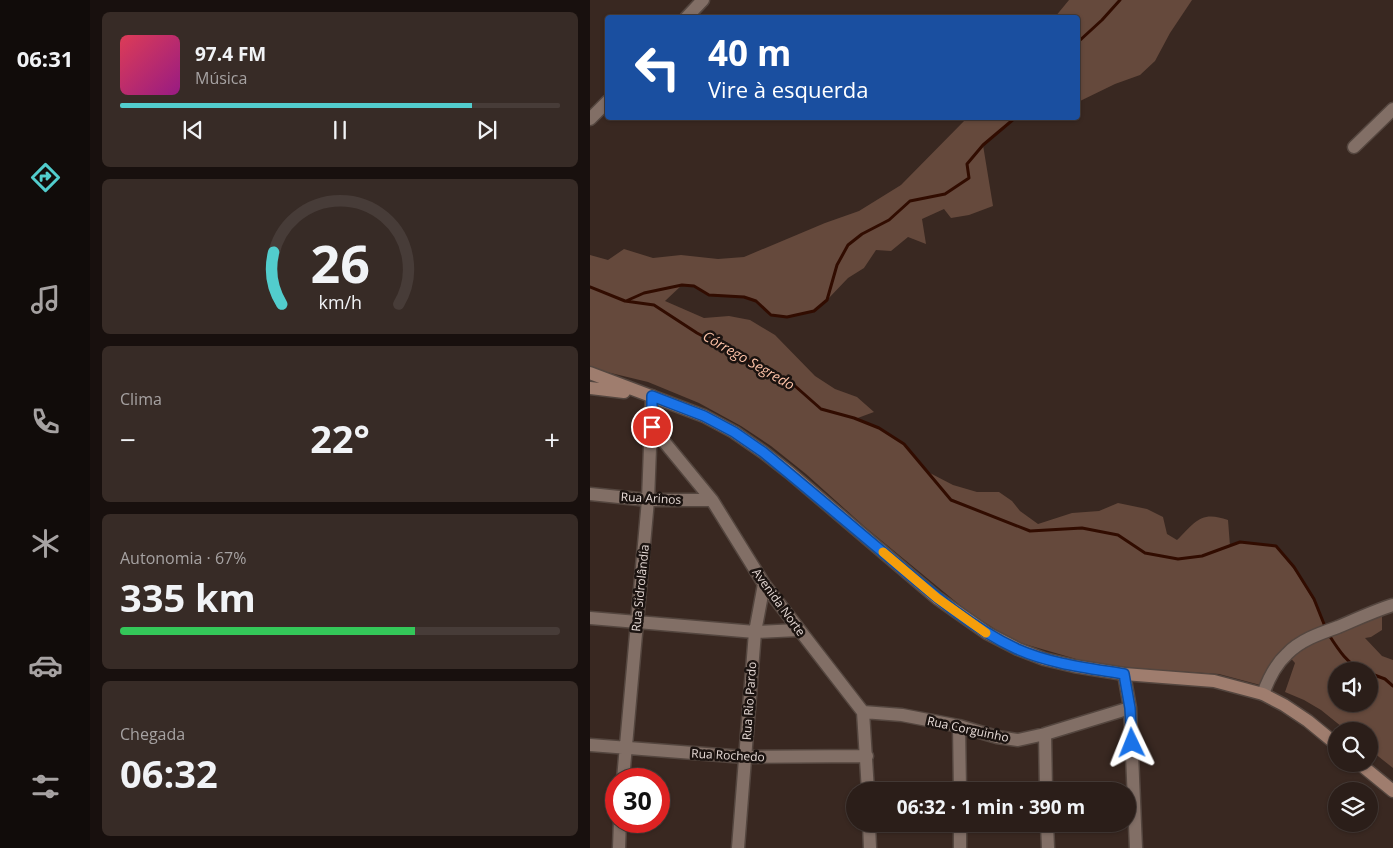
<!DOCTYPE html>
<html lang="pt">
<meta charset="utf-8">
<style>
:root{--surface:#2b1e19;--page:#372b26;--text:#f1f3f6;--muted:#a6a2a2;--line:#473c38;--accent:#52cdcd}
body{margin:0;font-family:"Open Sans",sans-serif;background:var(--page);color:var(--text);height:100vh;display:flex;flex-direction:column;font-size:19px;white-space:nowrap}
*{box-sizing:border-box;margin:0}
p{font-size:16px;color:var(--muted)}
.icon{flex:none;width:28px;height:28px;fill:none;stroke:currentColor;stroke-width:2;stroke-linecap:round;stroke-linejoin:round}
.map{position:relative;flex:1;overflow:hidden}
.drawer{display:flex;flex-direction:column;gap:12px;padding:12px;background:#18100e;width:500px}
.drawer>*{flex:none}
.guide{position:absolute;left:15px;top:15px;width:475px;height:105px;border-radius:5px;box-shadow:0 1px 4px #0004,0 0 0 1px var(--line);background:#1a4fa0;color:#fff;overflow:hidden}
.controls{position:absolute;left:738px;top:662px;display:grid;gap:10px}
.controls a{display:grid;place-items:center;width:50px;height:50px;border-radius:50%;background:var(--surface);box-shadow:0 1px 4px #0004,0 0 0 1px var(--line);font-size:25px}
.speed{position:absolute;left:15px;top:768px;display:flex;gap:10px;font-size:25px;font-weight:700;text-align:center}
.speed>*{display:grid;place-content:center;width:65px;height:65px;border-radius:50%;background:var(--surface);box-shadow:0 1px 4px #0004,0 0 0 1px var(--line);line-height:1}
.speed .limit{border:8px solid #d22;background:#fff;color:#111}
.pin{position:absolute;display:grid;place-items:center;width:42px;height:42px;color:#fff;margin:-21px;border:2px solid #fff;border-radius:50%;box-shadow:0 1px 5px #0007}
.me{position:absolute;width:55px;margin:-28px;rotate:358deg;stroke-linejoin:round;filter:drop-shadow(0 0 4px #0008)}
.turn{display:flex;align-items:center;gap:18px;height:105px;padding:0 20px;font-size:22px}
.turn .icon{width:65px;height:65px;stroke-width:2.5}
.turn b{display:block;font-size:35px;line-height:42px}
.big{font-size:38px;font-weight:700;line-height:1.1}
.drawer .widget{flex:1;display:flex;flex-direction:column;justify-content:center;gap:8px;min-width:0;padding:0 18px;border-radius:8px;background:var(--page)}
.drawer .dial{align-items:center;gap:0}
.dial svg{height:130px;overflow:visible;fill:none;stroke:var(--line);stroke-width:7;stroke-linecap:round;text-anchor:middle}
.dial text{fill:var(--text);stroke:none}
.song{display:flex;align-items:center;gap:15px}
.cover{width:60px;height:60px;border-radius:8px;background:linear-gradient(135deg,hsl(350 70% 55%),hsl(310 70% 35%))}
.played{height:5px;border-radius:2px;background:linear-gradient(90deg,var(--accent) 80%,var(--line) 80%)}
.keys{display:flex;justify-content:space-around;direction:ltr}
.heat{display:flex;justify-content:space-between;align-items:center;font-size:28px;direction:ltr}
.charge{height:8px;border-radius:4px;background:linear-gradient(90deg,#34c759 67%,var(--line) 0)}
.trip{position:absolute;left:256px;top:782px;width:290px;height:50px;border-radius:25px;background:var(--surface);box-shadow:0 1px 4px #0004,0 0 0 1px var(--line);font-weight:700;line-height:50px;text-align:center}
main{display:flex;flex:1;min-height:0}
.menu{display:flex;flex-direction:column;width:90px;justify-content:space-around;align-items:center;background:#110c0a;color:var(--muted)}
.menu .icon{width:35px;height:35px}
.menu .on{color:var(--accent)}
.menu b{font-size:22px;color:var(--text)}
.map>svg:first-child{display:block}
.green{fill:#65493c;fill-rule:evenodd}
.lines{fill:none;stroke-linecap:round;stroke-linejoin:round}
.stream{stroke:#310c00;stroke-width:3}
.minor-casing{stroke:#54463f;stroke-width:15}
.tertiary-casing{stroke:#54463f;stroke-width:15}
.secondary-casing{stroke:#54463f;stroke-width:15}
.minor{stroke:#826f66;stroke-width:12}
.tertiary{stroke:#826f66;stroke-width:12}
.secondary{stroke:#9f7d6e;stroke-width:12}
.route-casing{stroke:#114b97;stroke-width:12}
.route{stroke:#1a73e8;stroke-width:9}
.slow{stroke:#f59e0b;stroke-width:9}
.labels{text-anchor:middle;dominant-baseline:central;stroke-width:5;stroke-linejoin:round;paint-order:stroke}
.street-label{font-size:12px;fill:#e7dbd7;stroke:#1b1310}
.water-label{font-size:14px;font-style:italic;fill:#fec3a8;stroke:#1b1310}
</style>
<main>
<nav class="menu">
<b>06:31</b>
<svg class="icon on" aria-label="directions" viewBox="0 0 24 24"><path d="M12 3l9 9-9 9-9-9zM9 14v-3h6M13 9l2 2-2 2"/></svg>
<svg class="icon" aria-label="music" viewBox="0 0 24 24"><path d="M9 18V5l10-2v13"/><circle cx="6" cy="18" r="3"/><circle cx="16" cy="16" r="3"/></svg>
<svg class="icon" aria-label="phone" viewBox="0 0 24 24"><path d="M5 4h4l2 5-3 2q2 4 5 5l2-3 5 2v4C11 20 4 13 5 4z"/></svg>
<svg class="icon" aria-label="climate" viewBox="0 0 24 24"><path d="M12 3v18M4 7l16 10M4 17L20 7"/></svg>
<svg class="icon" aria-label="car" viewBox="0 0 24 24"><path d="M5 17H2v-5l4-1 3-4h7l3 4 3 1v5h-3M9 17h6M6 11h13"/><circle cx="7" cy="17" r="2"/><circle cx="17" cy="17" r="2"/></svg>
<svg class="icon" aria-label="filters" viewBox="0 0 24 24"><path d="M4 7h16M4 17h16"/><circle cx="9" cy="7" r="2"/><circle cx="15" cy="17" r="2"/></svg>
</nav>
<section class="drawer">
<div class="widget">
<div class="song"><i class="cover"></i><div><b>97.4 FM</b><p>Música</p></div></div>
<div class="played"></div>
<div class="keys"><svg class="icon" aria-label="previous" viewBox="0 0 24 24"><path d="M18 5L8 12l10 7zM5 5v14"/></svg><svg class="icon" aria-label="pause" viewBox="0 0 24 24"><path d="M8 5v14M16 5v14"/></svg><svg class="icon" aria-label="next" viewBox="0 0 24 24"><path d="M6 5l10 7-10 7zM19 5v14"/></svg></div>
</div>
<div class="widget dial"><svg viewBox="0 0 100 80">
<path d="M14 69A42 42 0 1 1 86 69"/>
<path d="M14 69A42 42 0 0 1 9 37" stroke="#52cdcd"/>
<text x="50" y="56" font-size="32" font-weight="700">26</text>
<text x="50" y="72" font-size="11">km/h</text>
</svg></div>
<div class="widget"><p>Clima</p>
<div class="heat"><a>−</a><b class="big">22°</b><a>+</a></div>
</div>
<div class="widget"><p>Autonomia · 67%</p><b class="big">335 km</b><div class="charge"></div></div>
<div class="widget"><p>Chegada</p><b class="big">06:32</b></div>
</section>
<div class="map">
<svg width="803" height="848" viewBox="0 0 803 848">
<rect width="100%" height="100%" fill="#392821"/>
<path class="green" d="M479,0H602L580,33L565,61L550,75L525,84L488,102V18L465,17Z
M377,118H456H424L393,145L403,206L379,215L361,218L354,209L332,219L336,244L318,237L301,251L286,250L274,268L258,278L237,300L224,311L197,317L181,315L166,301L154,297L119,295L104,286L92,285L75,301L114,318L139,316L160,320L185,335L225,376L245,389L267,397L284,412L265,419L289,428L314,444L336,471L363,485L387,492H409L422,501L430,511L448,524L482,513L509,511L528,503L557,509L573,517L577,534L587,540C605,522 611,510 638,520L640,546L650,542L686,546C708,572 723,597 737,628L792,613V630L781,637L775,638L792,656L803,660V768L779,749V731H757L731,710L714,700L695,692L705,663L696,653L674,686L629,674L539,668L493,661L431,643L408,631L377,611L275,527L216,474L181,446L151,426L109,403L58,382L0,368V255L18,260L34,249L63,258L91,255L128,259L154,257L235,223L269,211L311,185ZM746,671H779V704H746Z"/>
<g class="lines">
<path class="stream" d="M488,42L512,20L530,0
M0,287L35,301L64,305L107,333L205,386L231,409L264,418L289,428L314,444L361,500L440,531L492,528L528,535L555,553L588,559L612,556L650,542L686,546L704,567L724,599L736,629
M36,301L54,293L92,285L104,286L119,295L154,297L166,301L181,315L197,317L224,311L237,300L247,265L258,245L272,234L299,220L320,201L355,194L379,178L377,164L393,145L425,118
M739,635C748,649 758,665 774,671
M779,673L795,679L803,686"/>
<g class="minor-casing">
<path id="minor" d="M764,147L803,109
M62,427L122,500L174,584L273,712L278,791
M0,494L58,500H122
M0,618L165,632L208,630
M534,674L540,708L546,848
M273,712L312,715L369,726L407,737L428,740L455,734L540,708
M369,726L370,791
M455,734L456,791
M0,745L155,757L277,756
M33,779L58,500L62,396
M279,824L280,848
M370,824V848
M457,824L458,848
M29,848L30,821
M148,848L165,632L174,584"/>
</g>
<g class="tertiary-casing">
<path id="tertiary" d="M96,18L113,0
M0,119L18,101
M673,694C678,680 686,664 697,654C710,640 731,633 748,627C767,619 784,611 803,605"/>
</g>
<g class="secondary-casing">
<path id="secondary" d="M0,373L114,416L144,432L173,452L200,473L347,598L397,633L428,649L454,659L484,666L534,674L624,681L673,694L694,705L718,721L746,744
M0,388L34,392
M770,764L803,791"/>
</g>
<use href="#minor" class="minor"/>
<use href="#tertiary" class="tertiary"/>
<use href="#secondary" class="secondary"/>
</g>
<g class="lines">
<g class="route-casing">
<path id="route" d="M62,427V396L114,416L144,432L173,452C216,487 258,523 301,559C340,592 380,627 427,649C461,664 498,668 534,674L540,708L542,743"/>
</g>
<use href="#route" class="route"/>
<path class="slow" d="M293,552L347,598L396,633"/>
</g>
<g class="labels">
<g class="street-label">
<text transform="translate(61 498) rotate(3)">Rua Arinos</text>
<text transform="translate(50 588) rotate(-84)">Rua Sidrolândia</text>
<text transform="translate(189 602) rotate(54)">Avenida Norte</text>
<text transform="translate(159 701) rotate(-86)">Rua Rio Pardo</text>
<text transform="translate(378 729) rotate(12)">Rua Corguinho</text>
<text transform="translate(138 755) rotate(3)">Rua Rochedo</text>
</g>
<g class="water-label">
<text transform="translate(159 360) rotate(30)">Córrego Segredo</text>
</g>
</g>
</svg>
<div class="controls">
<a><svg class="icon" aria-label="sound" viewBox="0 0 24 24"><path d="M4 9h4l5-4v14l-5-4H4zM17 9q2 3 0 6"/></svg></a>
<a><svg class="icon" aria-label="search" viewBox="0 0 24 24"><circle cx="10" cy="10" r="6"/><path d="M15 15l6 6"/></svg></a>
<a><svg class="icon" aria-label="layers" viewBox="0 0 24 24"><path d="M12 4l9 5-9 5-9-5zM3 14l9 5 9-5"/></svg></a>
</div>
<div class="speed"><div class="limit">30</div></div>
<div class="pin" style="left:62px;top:427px;background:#d93025"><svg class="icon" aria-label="arrive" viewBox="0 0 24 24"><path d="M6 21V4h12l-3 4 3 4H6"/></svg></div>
<svg class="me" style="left:542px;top:743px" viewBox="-20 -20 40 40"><path d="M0-17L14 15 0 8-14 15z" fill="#1a73e8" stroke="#fff" stroke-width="4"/></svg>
<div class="trip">06:32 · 1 min · 390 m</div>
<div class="guide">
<div class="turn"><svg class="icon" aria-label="left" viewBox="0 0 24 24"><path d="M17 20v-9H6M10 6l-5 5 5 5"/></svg><div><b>40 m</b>Vire à esquerda</div></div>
</div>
</div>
</main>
